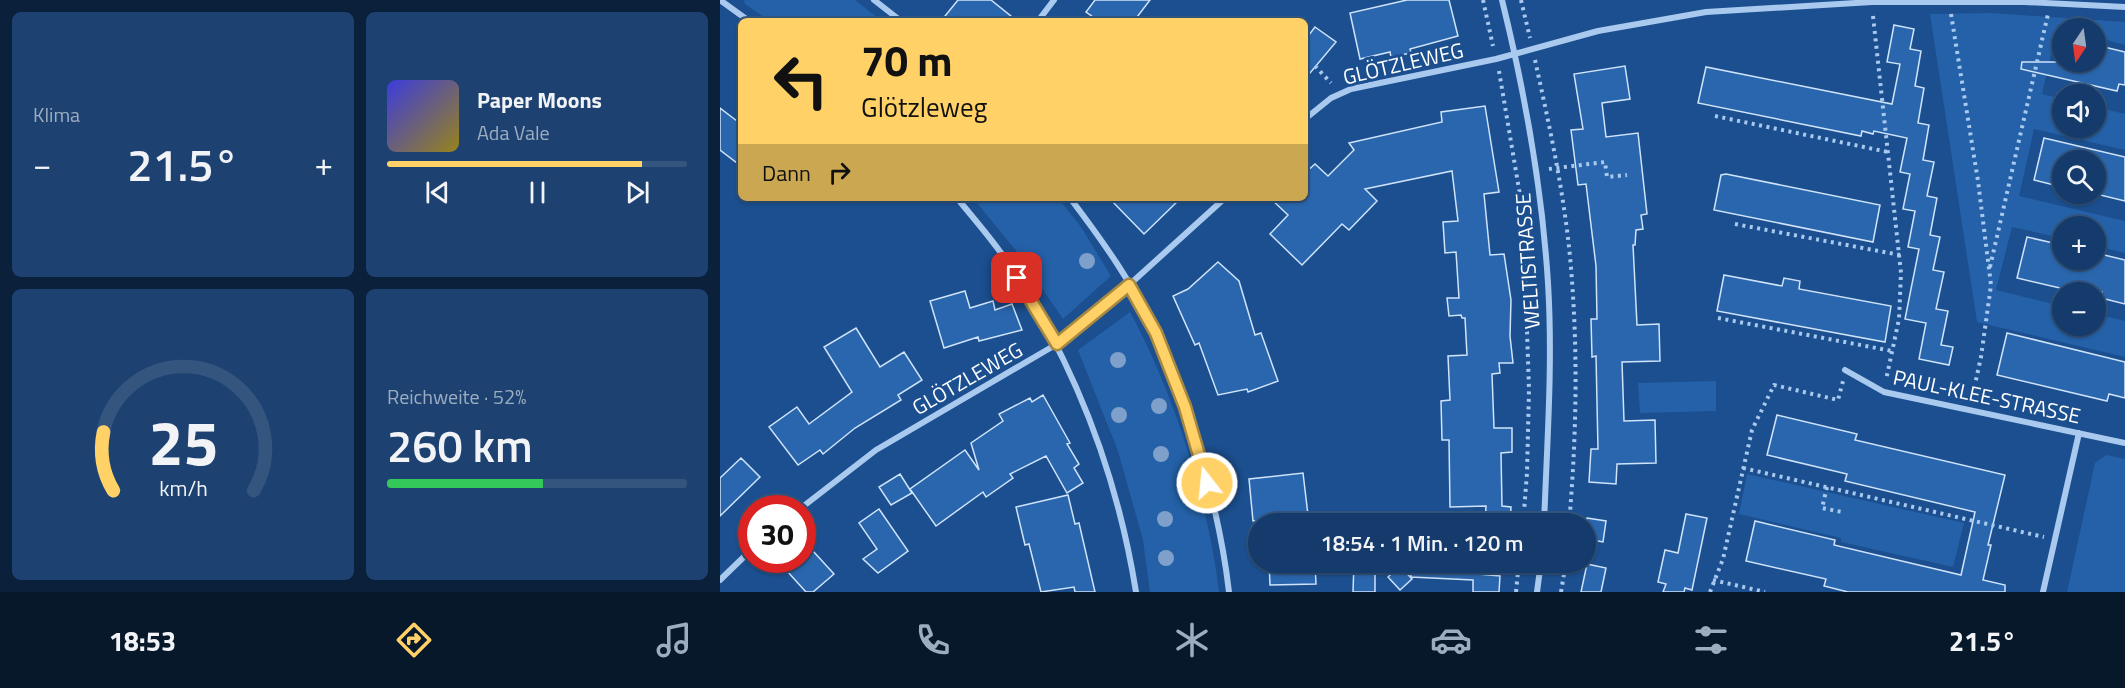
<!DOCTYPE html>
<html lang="de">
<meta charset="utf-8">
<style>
:root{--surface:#143b6b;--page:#1d4271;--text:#f1f3f6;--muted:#9dadc1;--line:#33557e;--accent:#ffd166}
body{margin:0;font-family:"Titillium Web",sans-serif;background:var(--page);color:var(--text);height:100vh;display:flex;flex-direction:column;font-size:22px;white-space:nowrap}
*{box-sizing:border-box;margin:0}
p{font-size:20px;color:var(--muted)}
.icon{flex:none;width:33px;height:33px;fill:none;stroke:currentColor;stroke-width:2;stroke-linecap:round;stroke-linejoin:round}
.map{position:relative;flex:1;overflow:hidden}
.panel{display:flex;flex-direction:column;gap:12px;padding:12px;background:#0b203b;width:720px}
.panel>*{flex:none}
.top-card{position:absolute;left:18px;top:18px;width:570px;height:183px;border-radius:9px;box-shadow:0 2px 4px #0004,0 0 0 2px var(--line);background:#ffd166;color:#111;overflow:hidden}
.needle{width:39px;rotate:193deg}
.fabs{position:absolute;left:1332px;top:18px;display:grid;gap:12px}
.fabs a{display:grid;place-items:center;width:54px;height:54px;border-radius:50%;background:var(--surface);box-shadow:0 2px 4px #0004,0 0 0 2px var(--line);font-size:30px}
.speed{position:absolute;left:18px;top:495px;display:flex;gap:12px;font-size:30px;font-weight:700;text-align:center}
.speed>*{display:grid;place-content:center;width:78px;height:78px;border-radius:50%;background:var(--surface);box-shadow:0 2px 4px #0004,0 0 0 2px var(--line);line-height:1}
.speed .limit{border:9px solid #d22;background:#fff;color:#111}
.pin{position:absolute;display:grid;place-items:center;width:51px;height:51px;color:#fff;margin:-26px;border-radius:12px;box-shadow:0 3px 9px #0006}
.me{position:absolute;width:66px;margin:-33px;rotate:344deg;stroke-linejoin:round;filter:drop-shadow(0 0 4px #0008)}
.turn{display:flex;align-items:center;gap:21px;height:126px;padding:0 24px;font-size:27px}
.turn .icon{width:78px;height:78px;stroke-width:2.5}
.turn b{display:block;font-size:42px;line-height:51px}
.then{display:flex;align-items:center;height:57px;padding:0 24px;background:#0003;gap:12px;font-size:22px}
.big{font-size:45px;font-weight:600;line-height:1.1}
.panel .tile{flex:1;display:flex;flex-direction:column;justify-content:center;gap:9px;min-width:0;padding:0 21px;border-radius:9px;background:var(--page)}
.panel .dial{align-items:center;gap:0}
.dial svg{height:156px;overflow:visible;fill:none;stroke:var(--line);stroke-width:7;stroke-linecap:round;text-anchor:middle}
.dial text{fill:var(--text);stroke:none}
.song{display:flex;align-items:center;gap:18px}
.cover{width:72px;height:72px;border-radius:9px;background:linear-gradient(135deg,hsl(240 70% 55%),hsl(50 70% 35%))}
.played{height:6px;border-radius:3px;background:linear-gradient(90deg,var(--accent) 85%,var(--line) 85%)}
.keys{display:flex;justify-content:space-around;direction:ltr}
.heat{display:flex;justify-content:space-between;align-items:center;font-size:33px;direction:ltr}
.charge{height:9px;border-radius:4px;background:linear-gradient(90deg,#34c759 52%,var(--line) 0)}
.panel .tiles{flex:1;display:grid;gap:12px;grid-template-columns:repeat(2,1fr)}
.trip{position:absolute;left:528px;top:513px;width:348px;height:60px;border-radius:30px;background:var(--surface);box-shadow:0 2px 4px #0004,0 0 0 2px var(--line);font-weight:600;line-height:60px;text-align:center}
.menu{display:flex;height:96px;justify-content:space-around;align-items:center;background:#08182b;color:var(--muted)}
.menu .icon{width:42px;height:42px}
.menu .selected{color:var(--accent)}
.menu b{font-size:27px;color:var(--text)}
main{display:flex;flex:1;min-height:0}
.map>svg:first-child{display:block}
.green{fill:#2461a8}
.building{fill:#2a66ad;stroke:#cfe3fa;stroke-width:1.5}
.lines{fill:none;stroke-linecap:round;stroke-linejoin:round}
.path{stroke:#a9c9ee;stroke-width:4;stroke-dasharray:3 4.5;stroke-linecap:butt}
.minor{stroke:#a9c9ee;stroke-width:6}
.tree{fill:#7ea0ca}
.route-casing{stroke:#a68842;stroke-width:15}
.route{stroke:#ffd166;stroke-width:10}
.labels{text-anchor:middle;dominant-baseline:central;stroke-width:6;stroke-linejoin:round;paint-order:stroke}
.street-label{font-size:21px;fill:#fff;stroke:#1b4f8f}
</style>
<main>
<section class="panel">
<div class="tiles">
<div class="tile"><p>Klima</p>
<div class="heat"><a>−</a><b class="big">21.5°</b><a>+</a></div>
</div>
<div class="tile">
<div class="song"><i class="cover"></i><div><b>Paper Moons</b><p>Ada Vale</p></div></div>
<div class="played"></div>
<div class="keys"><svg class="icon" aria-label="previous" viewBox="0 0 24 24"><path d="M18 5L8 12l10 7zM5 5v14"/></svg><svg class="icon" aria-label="pause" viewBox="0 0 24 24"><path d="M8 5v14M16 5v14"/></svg><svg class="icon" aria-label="next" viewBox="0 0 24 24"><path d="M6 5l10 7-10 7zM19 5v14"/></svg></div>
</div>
<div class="tile dial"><svg viewBox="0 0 100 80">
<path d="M14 69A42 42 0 1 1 86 69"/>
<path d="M14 69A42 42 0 0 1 9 39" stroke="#ffd166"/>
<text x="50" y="56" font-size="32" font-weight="700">25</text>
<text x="50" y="72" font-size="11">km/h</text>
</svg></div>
<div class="tile"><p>Reichweite · 52%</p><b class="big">260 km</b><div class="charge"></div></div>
</div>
</section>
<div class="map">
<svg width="1405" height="592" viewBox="0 0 1405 592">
<rect width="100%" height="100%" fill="#1b4f8f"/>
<path class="green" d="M24,0H135L162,21H50L25,4Z
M1271,13L1405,22V45L1376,37V28L1337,29L1322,94L1342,99V128H1376V107L1405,114V150L1314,129L1299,196L1405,221V253L1376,246V226H1342V238L1292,227L1276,290L1342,306V326H1376V314L1405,321V357L1257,322L1210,14Z
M253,198H338L361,227L391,276L343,319L298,253Z
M410,312C454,393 488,500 499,592H430L423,540L398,451L358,350Z
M996,381V411L920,413L918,383Z
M1386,455L1405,459V592H1347L1375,463Z
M1027,474L1244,523L1233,567L1121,542V538L1019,514Z"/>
<path class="building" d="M238,0H271L297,21H221Z
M375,0H430L414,21H379L366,12Z
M687,0H729L738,36L690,49L691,53L671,57L670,52L640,59L630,13Z
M1174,25L1194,29L1190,49L1201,51L1195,86L1204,88L1198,123L1209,125L1203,160L1214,162L1207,196L1217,198L1210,235L1220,237L1213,270L1224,272L1216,309L1228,311L1221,345L1233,347L1229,365L1199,359L1206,323L1185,319L1199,249L1188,247L1195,211L1183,209L1190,174L1180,172L1187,138L1154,131L1153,134L1142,131L1141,136L978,103L986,67L1172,104L1180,64L1167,62Z
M595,27L616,42L585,79V40Z
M1376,45L1405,52V85L1399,84L1397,91L1301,69L1302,62H1376Z
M905,66L910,99L882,103L886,137L918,133L927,214L921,215L923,229L916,230L915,245H913L917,325L939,324L940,361L902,362L904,421L935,420L936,463L897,464L896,484L869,482L871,449H878L876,356L872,357L871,319H877L876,266L866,184L858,185L851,130L863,129L854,74Z
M765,106L779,192L764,194L770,255L784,254L791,300L790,336L793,363H779L780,373L772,374L774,428H792V452L781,453L782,506L791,507L790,524H765L766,506L730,507L729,440H722L721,401L730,400L728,356L747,355L745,318H742L741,315L729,316L727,298H739L736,252L725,253L723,222L738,221L732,171L645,189L657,201L629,230L622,224L582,265L550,234L568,215L550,198H585V173L595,164L608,176L634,150L629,143L722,122L721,112Z
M0,108L21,124V166L0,150Z
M1324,138L1405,157V201L1376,194V160H1342V187L1314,180Z
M1006,174L1160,205L1153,242L994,210L1001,175Z
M389,198H461L424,234Z
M1307,237L1342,245V260H1376V253L1405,260V304L1381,298L1382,292H1357L1297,278Z
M498,262L519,281L535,335L541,333L558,381L528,392L527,389L498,395L479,343L475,345L453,296L468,289Z
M1004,275L1062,286L1064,278L1080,281L1079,289L1171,306L1165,342L997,311Z
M245,291L250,308L273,301L275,310L292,304L302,330L259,341L258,337L224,348L210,301Z
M136,328L160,367L184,352L202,380L178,395L181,400L135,428L103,454L100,450L78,465L49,427L77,407L89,424L132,392L104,347Z
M1287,333L1405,362V398L1389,394L1387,401L1277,375Z
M323,395L350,443L347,444L359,464L354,468L363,483L347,493L326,456L290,474L293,478L266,497L263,492L216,526L190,489L245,450L259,470L251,443L283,421L279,414L310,398L312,402Z
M1057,415L1137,434L1135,440L1285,475L1268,545H1271L1263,580L1285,585V592H1128L1104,586L1106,579L1026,561L1035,521L1115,540L1114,545L1241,575L1255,512L1125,481L1127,474L1047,455Z
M21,458L40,477L0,516V478Z
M583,473L588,515L533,521L529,479Z
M180,474L192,493L171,505L159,487Z
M348,495L355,524L359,523L375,592H355L354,587L321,592L309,544L305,545L296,507Z
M159,509L188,551L158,573L143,559L157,549L139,523Z
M966,514L987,518L972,590L965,588L964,592H943L946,584L938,582L945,550L958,553Z
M867,518L886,521L883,542L866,539Z
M82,539L114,574L93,592H86L57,560H82Z
M549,562H595L596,584L550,585Z
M634,562H655V592H633Z
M691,562H758V574L780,576L779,592H753V580L691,577Z
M867,564L886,568L881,592H861Z
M680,566L692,579L680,590L668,577Z"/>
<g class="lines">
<path class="path" d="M763,0L773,46
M801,0L810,38
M1231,14L1258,181L1271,285L1261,357L1252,398
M1153,16L1181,273L1179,319L1166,380
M815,60C831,133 847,206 852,281C858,361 856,444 849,524
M595,66L611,83
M779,71L803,213L809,389L807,473L803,524
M995,116L1168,152
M829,169L885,162L887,177L907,175
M1015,224L1180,255
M1270,267L1328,14
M998,318L1172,351
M1023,468L1324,537
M1107,487L1102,508L1122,512
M993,580L1045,592
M796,592L799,562
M841,592L846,562
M990,592L1003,559L1032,430L1054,385L1118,400L1123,381"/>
<path class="minor" d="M0,0L29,21
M154,0L181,21
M782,0C805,93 822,187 828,283C833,363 827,443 824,524
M318,21L334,0
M585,119L611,98L631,89L776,59L878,31L986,12L1152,2H1305L1405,7
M237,198C254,219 273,240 288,263C354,362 397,474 416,592
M350,198C382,240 414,285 436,333C470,405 500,513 509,592
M1125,370L1164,392L1405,443
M81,508L156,450L337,344L409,285L505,198
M0,580L32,549
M817,592L821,562
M1323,592L1359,433"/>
</g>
<g class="tree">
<circle cx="367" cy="261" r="8"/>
<circle cx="398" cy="360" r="8"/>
<circle cx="439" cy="406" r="8"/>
<circle cx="399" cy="415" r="8"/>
<circle cx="441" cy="454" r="8"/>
<circle cx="445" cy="519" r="8"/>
<circle cx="446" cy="558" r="8"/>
</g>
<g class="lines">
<g class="route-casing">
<path id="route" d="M297,278L337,344L409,285L436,333L465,407L487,483"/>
</g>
<use href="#route" class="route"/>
</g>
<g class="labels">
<g class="street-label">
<text transform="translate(683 63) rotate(-13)">GLÖTZLEWEG</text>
<text transform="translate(807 261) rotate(-94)">WELTISTRASSE</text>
<text transform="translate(247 378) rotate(-30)">GLÖTZLEWEG</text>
<text transform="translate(1267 396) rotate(12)">PAUL-KLEE-STRASSE</text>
</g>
</g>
</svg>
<div class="fabs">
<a><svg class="needle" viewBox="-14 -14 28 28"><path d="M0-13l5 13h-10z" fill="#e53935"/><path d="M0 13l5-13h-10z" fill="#9dadc1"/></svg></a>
<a><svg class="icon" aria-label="sound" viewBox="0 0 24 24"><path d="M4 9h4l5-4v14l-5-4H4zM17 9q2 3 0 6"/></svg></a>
<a><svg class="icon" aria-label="search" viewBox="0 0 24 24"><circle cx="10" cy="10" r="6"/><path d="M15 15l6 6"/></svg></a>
<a>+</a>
<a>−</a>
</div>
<div class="speed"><div class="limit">30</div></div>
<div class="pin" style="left:297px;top:278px;background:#d93025"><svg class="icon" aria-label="arrive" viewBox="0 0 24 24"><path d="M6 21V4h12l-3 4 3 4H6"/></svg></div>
<svg class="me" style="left:487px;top:483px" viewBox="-20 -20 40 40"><circle r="17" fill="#ffd166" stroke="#fff" stroke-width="3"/><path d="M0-11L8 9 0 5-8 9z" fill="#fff"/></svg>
<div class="trip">18:54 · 1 Min. · 120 m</div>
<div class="top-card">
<div class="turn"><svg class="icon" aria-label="left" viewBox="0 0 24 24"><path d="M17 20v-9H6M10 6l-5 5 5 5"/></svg><div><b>70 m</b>Glötzleweg</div></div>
<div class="then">Dann<svg class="icon" aria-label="right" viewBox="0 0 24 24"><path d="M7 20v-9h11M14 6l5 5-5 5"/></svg></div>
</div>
</div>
</main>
<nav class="menu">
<b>18:53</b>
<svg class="icon selected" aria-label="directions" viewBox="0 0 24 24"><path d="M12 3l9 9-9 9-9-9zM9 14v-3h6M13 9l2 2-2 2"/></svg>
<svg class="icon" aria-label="music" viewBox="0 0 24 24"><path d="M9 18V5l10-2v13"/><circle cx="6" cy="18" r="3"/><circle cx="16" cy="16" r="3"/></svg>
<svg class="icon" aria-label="phone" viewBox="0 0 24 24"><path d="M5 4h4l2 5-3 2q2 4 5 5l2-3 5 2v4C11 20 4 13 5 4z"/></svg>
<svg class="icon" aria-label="climate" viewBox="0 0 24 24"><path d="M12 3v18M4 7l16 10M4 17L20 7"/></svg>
<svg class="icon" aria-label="car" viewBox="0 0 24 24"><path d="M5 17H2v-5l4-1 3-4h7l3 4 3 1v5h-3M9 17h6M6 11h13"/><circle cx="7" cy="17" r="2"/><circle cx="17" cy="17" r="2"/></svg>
<svg class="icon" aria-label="filters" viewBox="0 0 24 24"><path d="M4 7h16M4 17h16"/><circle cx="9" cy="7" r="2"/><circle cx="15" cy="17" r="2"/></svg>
<b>21.5°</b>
</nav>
